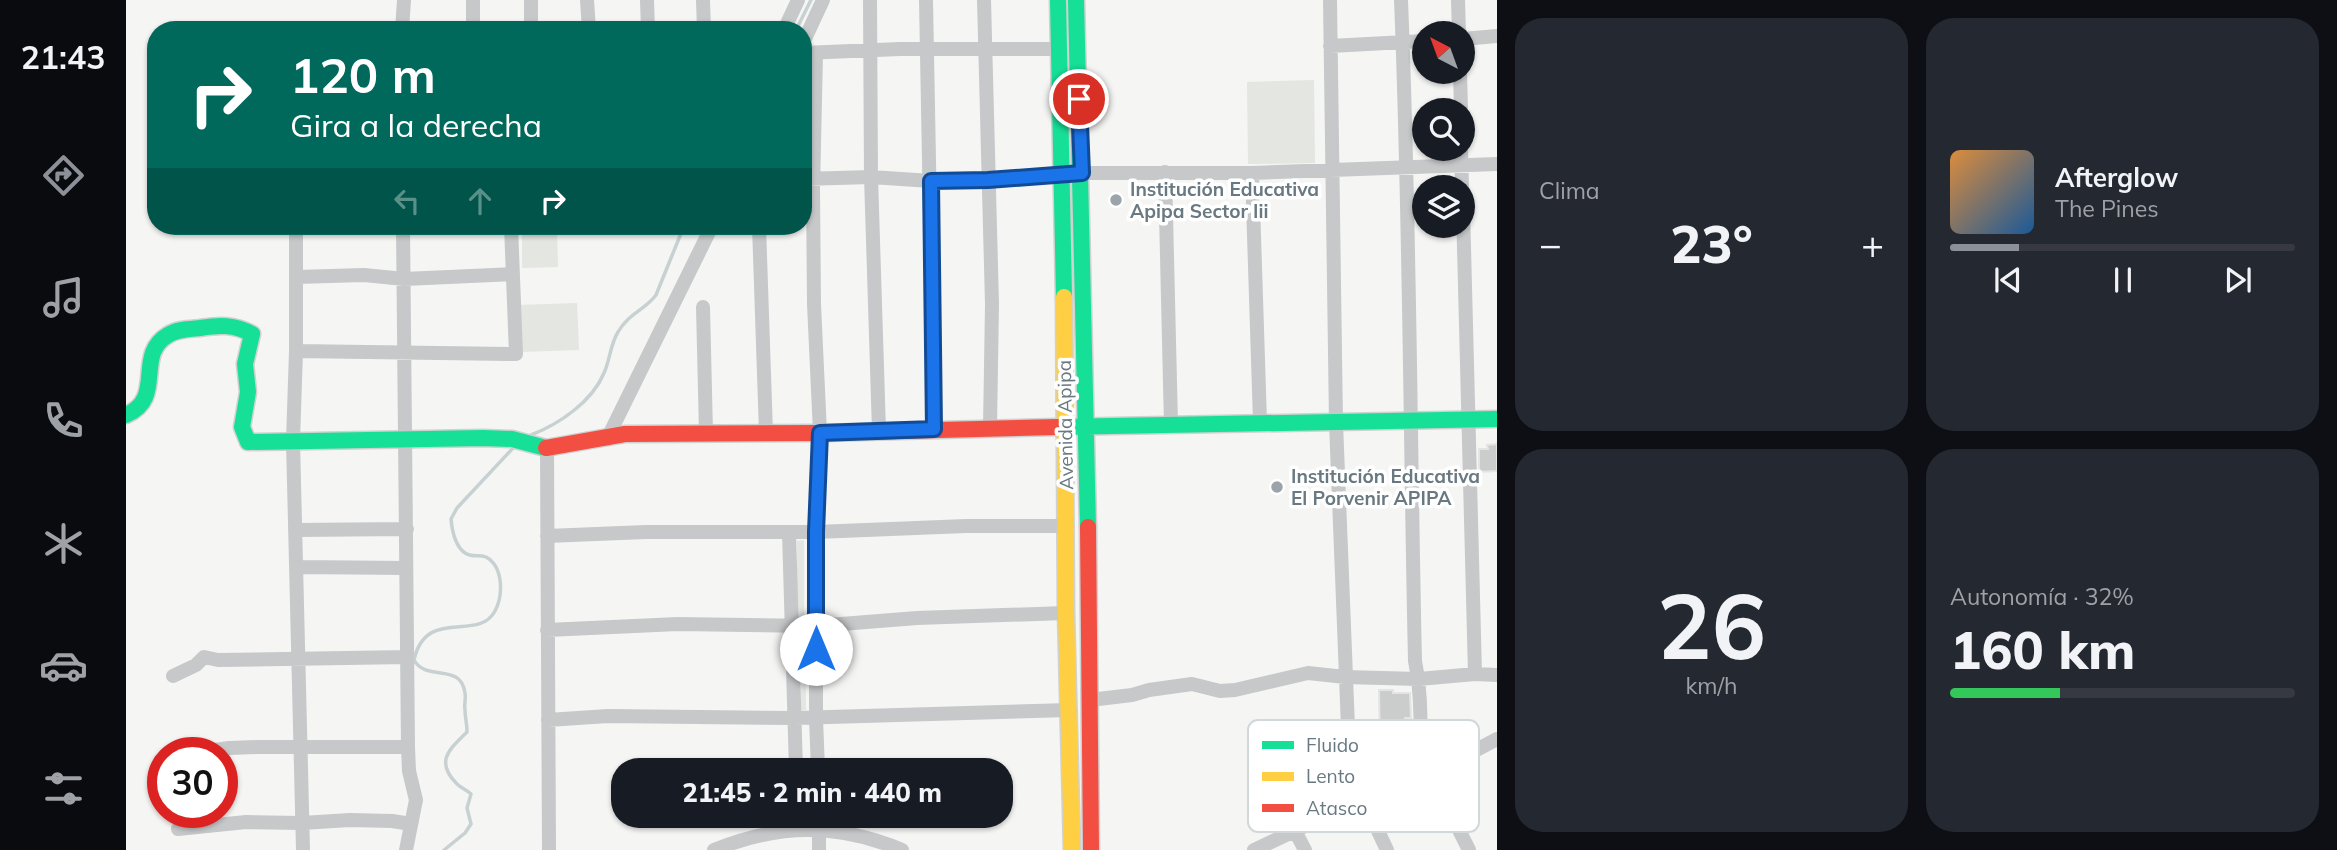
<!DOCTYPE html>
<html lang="es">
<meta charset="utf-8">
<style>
:root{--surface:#171b24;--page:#242831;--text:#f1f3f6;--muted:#9ea1a6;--line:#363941;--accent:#8c9099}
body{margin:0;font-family:Mulish,sans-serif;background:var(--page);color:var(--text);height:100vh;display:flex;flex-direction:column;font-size:26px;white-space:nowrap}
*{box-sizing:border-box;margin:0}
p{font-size:23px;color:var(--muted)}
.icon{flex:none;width:38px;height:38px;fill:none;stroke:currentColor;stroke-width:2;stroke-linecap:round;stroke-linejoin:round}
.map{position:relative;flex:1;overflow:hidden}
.details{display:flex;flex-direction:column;gap:18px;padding:18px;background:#0d0f14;width:840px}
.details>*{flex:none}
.banner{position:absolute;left:21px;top:21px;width:665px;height:214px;border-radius:28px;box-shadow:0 2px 5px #0004;background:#00695c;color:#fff;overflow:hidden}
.needle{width:46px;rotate:319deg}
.controls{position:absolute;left:1286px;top:21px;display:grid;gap:14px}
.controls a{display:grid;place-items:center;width:63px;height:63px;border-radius:50%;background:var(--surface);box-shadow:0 2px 5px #0004;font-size:35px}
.speed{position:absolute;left:21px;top:737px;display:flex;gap:14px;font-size:35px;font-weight:700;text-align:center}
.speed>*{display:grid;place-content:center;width:91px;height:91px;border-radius:50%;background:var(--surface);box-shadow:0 2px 5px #0004;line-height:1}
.speed .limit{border:10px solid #d22;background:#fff;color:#111}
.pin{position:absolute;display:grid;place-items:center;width:60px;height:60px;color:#fff;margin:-30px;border:4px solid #fff;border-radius:50%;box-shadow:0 2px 7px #0007}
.me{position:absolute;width:77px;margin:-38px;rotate:0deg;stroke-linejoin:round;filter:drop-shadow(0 0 5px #0008)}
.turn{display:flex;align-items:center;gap:24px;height:147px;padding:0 28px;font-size:32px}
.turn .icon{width:91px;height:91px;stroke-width:2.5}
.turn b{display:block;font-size:49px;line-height:60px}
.lanes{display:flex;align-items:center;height:66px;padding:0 28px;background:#0003;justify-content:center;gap:35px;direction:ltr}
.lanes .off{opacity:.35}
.big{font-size:52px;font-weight:800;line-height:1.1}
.details .widget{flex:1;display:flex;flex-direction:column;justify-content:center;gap:10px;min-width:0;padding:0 24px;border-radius:28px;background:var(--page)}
.details .dial{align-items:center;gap:0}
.dial b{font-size:91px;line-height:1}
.song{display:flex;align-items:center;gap:21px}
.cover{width:84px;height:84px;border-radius:10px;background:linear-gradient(135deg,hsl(30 70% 55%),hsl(210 70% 35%))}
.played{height:7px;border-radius:4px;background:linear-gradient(90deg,var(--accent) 20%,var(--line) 20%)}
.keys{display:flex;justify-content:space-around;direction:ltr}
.heat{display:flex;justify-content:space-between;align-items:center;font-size:38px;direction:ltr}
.charge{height:10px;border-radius:5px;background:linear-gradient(90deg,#34c759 32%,var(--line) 0)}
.details .tiles{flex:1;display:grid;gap:18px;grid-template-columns:repeat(2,1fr)}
.trip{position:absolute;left:485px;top:758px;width:402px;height:70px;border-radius:28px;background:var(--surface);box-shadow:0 2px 5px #0004;font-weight:800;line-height:70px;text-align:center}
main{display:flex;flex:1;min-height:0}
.menu{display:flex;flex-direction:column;width:126px;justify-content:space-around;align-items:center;background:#090b0e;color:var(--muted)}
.menu .icon{width:49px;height:49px}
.menu .active{color:var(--accent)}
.menu b{font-size:32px;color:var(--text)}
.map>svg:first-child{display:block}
.green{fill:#e4e6e2}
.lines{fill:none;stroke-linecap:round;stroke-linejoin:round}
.stream{stroke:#c8d1d2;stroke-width:3.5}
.building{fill:#cbcccc;stroke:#e4e4e4;stroke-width:2}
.fast-casing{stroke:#d0d1d1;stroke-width:19}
.slow-casing{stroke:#d0d1d1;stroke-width:19}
.jam-casing{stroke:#d0d1d1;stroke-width:19}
.street{stroke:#c6c8c9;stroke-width:14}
.fast{stroke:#16e098;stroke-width:16}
.slow{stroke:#ffcf43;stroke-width:16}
.jam{stroke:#f24e42;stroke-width:16}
.route-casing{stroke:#114b97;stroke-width:18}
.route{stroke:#1a73e8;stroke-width:12}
.poi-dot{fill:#9aa4a9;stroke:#fff;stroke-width:2.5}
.labels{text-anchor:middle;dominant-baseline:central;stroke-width:7;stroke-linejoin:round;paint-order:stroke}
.poi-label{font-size:19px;font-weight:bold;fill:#697981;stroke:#fff;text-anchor:start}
.street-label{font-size:19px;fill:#697981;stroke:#fff}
.key{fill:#fff;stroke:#d2d7d9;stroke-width:2}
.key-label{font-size:19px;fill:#697981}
</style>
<main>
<nav class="menu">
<b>21:43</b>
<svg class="icon active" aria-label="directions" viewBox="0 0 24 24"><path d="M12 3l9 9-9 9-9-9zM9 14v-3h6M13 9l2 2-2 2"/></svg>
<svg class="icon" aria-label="music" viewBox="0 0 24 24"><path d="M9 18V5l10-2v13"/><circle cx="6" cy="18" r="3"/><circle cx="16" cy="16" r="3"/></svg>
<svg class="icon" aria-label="phone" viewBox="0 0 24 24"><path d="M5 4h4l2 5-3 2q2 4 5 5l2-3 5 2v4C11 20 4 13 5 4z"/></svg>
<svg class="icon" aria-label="climate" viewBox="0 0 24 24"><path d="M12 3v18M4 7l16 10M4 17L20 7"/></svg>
<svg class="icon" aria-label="car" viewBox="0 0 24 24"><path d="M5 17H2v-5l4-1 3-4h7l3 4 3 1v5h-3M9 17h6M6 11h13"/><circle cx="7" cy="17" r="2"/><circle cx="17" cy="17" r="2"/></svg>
<svg class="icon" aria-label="filters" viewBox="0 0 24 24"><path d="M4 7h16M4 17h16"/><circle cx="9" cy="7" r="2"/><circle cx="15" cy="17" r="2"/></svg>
</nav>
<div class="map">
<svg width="1371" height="850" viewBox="0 0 1371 850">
<rect width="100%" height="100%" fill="#f5f5f4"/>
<path class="green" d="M1188,80L1189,163L1122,164L1121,82Z
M396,226H431L432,267L396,268Z
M451,303L453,350L394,352L392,305Z
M678,540V619H671V541Z
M679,633L680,710H675L674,634Z"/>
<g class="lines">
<path class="stream" d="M670,30L685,0
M405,435C433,424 466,402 478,373C484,360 484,345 492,332C502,314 520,309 530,295L558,226
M318,850L339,833L345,824L341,808L345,794C341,790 335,788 331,784C308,761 324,749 341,732C341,723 339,718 339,710C338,704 340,699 339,693C335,662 300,682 288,660C300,606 352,643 369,611C377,596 378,567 360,557C353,554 346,558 339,553C329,546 326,530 325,519L331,508L387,448"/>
</g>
<path class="building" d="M1371,444V471L1353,472V449H1362L1361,445Z
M1253,690H1267V693H1284L1285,718H1279L1281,754L1262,759L1257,746H1254Z"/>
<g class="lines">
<g class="fast-casing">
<path id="fast" d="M932,0L938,297
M950,0L962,527
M0,415C40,398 8,355 42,335C51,329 63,329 74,328C93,325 108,324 126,334L119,364L122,392L116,427L122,442L357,438L386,439L420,448
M932,427L1371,419"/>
</g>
<g class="slow-casing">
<path id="slow" d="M938,297L940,613L946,850"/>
</g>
<g class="jam-casing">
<path id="jam" d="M420,448L499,434L694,433L932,427
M962,527L965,850"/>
</g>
<path class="street" d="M347,0V30
M405,0V30
M461,0L463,30
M521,0L522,30
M577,0L578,30
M744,0L745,177L753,431
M800,0L808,429
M858,0L866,304L864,428
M1204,0L1210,423L1225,804
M1275,0C1284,220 1284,440 1289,661C1296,696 1295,733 1293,768L1305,774L1343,850
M1332,0L1333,33
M276,30L278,0
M658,30L672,0
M1337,39L1371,36
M677,43L697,0
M1204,46L1298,41
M677,53L774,49H933
M690,54L687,189L688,304L694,433L690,532V718L692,770
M1334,72L1335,110
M1335,149L1336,187
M1039,172L1045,425
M1126,173L1134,422
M677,179L745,177L805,181L861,180L956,173H1126L1371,164
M1337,209L1349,674
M170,226V351L167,441L177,850
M277,226L282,747L283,771L290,800L280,850
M633,226L640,433
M171,277L238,275L278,279L387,274
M577,307L580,433
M170,351L390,354L385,226
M481,439L586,226
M421,448L423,850
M169,530L281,529
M663,532L670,770
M421,536L520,532H690L840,526H940
M171,567L280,568
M421,630L552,624L690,626L791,618L940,613
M47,676L70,665L78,657L92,660L281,657
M964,700L1006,695L1023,690L1066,684L1094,691L1109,690L1182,673L1219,677L1293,679L1349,674L1371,675
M422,720L482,716L669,718L944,710
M75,752L103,748L132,747H282
M493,781H497
M1237,799L1261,850
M52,829L120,822L176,823L224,820L266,821L285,824
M1169,831L1179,850
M588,850C652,824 711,823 776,850
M693,850V816
M1128,850L1237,799L1275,787L1305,774L1371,739"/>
<use href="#fast" class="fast"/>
<use href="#slow" class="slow"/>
<use href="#jam" class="jam"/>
</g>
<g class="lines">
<g class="route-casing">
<path id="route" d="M690,649V532L694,433L808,429L805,181L862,180L956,173L953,99"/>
</g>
<use href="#route" class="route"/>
</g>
<g class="poi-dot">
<circle cx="990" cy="200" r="7"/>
<circle cx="1151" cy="487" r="7"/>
</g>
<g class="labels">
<g class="poi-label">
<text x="1004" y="189">Institución Educativa<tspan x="1004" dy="22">Apipa Sector Iii</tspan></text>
<text x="1165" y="476">Institución Educativa<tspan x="1165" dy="22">El Porvenir APIPA</tspan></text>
</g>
<g class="street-label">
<text transform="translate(939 425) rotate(-91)">Avenida Apipa</text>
</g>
</g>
<rect x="1122" y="720" width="231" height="112" rx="10" class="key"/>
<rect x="1136" y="741" width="32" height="8" fill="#16e098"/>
<rect x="1136" y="772" width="32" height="9" fill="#ffcf43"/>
<rect x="1136" y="804" width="32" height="8" fill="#f24e42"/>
<g class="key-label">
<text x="1180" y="752">Fluido</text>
<text x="1180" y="783">Lento</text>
<text x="1180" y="815">Atasco</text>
</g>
</svg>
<div class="controls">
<a><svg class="needle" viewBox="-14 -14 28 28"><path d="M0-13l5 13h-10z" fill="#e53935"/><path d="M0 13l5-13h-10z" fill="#9ea1a6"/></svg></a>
<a><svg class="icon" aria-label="search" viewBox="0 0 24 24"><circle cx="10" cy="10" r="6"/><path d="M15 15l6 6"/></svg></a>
<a><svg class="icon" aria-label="layers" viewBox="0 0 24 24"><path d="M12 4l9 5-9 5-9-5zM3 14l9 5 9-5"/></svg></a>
</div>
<div class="speed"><div class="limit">30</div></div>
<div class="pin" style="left:953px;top:99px;background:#d93025"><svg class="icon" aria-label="arrive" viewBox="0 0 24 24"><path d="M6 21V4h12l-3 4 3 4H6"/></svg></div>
<svg class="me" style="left:690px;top:649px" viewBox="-20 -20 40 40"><circle r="19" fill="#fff"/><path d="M0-13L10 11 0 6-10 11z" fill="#1a73e8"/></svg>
<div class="trip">21:45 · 2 min · 440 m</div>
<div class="banner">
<div class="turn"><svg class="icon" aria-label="right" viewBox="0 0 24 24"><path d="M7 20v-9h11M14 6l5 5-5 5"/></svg><div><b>120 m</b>Gira a la derecha</div></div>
<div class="lanes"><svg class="icon off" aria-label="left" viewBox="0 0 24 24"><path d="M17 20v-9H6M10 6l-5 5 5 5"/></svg><svg class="icon off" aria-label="ahead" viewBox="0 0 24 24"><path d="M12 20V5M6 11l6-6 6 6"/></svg><svg class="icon" aria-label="right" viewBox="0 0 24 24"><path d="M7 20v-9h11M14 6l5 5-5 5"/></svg></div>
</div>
</div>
<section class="details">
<div class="tiles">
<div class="widget"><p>Clima</p>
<div class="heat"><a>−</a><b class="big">23°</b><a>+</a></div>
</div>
<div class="widget">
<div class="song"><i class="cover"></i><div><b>Afterglow</b><p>The Pines</p></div></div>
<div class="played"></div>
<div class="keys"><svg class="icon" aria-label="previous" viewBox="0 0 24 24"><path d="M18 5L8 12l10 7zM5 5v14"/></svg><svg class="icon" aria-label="pause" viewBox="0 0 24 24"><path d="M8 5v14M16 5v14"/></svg><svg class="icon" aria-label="next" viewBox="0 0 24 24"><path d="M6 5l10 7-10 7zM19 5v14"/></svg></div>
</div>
<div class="widget dial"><b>26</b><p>km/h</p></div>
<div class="widget"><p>Autonomía · 32%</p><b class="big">160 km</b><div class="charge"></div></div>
</div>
</section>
</main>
